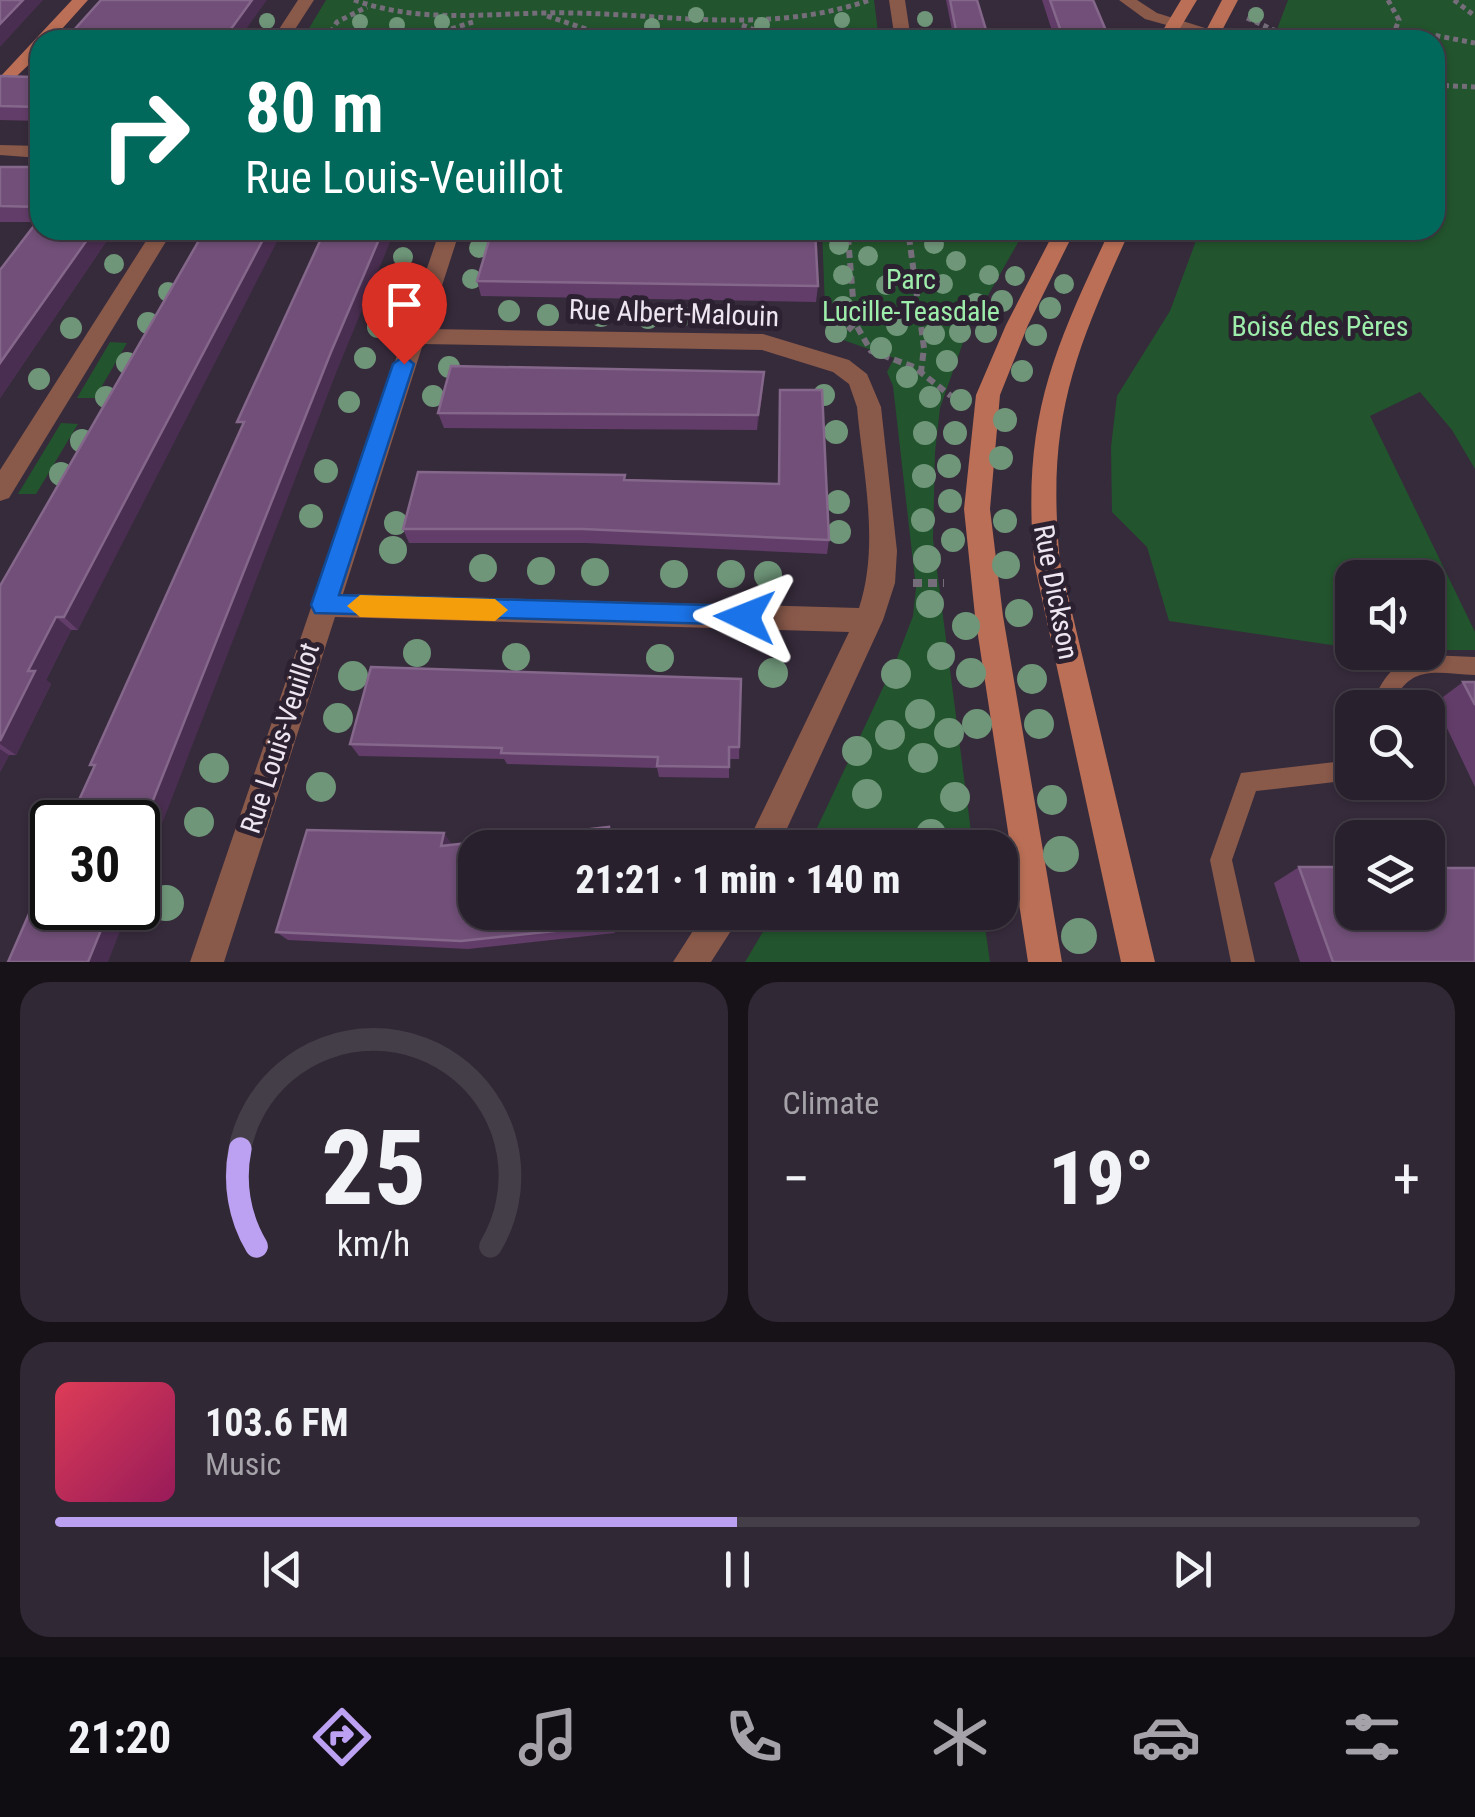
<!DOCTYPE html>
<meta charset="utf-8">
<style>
:root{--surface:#28202c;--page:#302834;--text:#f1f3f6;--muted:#a5a3a9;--line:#443e48;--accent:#bca0f2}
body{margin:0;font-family:"Roboto Condensed",sans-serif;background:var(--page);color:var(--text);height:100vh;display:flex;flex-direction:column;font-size:38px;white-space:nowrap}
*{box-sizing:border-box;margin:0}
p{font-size:32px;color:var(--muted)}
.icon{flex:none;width:55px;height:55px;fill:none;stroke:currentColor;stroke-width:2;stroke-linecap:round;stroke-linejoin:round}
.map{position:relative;height:962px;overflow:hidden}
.details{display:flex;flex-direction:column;gap:20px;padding:20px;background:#161218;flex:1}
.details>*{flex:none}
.banner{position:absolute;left:30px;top:30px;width:1415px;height:210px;border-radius:30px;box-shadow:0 2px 8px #0004,0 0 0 2px var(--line);background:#00695c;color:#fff;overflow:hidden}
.fabs{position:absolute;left:1335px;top:560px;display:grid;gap:20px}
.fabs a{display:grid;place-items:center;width:110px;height:110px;border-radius:20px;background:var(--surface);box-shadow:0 2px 8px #0004,0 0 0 2px var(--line);font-size:50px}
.speed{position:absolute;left:30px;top:800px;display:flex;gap:20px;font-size:50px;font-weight:700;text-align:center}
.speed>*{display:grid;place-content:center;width:130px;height:130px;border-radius:50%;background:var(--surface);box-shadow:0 2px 8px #0004,0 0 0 2px var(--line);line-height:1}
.speed .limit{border:5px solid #111;border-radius:15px;background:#fff;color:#111}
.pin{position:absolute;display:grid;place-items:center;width:85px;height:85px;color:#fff;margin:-102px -42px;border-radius:50% 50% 50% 0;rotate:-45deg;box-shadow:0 0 10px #0007}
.pin .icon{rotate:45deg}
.me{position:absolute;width:110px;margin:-55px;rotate:272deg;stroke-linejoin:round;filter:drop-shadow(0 0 8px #0008)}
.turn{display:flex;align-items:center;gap:35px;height:210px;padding:0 50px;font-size:45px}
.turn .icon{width:130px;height:130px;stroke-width:2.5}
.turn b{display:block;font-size:70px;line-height:85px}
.big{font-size:75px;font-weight:800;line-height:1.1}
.details .tile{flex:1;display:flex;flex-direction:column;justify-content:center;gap:15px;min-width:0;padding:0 35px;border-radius:30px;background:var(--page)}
.details .dial{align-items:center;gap:0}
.dial svg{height:260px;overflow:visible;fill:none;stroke:var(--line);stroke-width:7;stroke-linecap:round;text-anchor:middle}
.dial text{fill:var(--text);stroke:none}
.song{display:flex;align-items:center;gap:30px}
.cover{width:120px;height:120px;border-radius:15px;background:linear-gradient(135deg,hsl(350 70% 55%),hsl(330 70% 35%))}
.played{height:10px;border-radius:5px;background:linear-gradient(90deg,var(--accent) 50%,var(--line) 50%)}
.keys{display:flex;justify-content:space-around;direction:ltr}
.heat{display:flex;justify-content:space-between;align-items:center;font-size:55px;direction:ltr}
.details .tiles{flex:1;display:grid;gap:20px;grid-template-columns:1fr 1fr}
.tile:last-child{grid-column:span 2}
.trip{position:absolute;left:458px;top:830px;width:560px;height:100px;border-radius:30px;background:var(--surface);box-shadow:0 2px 8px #0004,0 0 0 2px var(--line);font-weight:800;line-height:100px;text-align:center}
.dock{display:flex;height:160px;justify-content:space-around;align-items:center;background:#100d12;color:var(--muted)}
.dock .icon{width:70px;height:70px}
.dock .on{color:var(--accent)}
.dock b{font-size:45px;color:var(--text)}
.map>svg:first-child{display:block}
.green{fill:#22542d}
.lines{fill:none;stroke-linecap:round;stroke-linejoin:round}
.path-far2{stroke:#766d7b;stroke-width:5;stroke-dasharray:5 4;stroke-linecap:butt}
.path-far1{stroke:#766d7b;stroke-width:6;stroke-dasharray:8 5;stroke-linecap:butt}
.path{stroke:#766d7b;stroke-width:8;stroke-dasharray:9 6;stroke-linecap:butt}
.lane{fill:#89594a;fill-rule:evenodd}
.street{fill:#89594a;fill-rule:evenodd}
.secondary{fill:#ba6f56;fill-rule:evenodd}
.tree{fill:#6f9679}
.wall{fill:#623d69}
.shaded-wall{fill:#4a2e51}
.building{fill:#714f78;stroke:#85678b;stroke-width:2.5}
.route{fill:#1a73e8;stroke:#114b97;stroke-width:2.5}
.slow{fill:#f59e0b}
.labels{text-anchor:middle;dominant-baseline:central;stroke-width:10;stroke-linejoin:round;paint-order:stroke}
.park-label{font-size:28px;fill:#9eeeab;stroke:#2c2131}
.street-label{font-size:28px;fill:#ede6f1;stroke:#2c2131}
</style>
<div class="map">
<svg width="1475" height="962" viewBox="0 0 1475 962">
<rect width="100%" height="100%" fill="#362b3b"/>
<path class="green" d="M326,0H874L879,40H302Z
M1288,0H1475V469L1452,430L1420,392L1370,416L1475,632V650H1428V578H1352V648L1169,621L1147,547L1112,512L1111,447L1117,396L1170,311L1200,230H1435V40H1273Z
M822,230H1013L1020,239L966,334L940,408L935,452L933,539L973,847H808L897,658L913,616L916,588L893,386L887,372L894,358L826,334Z
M110,342L127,343L95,398H77Z
M61,423L78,424L36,494H18Z
M774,913H983L990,962H745Z"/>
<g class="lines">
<path class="path-far2" d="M354,0C428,26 498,11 574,13C676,15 771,34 870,0
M1388,0L1399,20L1391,40
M1454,0L1475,16
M547,16L619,40
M1247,18L1296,40
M742,25L780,40
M326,40L337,22L367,7
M417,40L473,22
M1409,40L1433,35L1475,43
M1435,85L1475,87
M1435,130L1441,139L1435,147
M848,230L849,239
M908,230L909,239"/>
<path class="path-far1" d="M848,237L855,323L871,351L914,367L951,396
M909,237L924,348L921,372
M839,340L855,323"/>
<path class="path" d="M913,583H944"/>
<path class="lane" d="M1428,655L1475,657V675C1436,673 1407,663 1392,708H1371C1382,677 1394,660 1428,655Z
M1352,760V780L1256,791L1232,860L1255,962H1231L1210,860L1241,773Z"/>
<path class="street" d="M298,0H314L288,40H272Z
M889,0H905L911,40H895Z
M1119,0H1137L1157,13L1221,33L1213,38L1145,19Z
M0,145L40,146V158L0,155Z
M153,230H173L9,498L0,501V470Z
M440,230H460L428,329L763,334L849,360L867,374L881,407L897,551L895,583L883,620L778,848H745L849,632L335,617L224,962H190ZM423,344L762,350L833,372L849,384L857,407C863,473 880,544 859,608L343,594Z
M1089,230H1123L1128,235L1118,241Z
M705,912H743L711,962H673Z"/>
<path class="secondary" d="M72,0H88L52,40H40V54L0,92V77Z
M1181,0H1197L1173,40H1157Z
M1222,0H1238L1217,40H1201Z
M1055,230H1075L1028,325L1000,395L990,509L1003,616L1062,962H1028L975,616L964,509L976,395L1006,325Z
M1110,230H1130C1073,356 1046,421 1060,562L1155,962H1121L1034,562C1022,420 1051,355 1110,230Z"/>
</g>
<g class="tree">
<circle cx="696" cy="15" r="8"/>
<circle cx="1256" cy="15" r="8"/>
<circle cx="925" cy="19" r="8"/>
<circle cx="842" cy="20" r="8"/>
<circle cx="267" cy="21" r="8"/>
<circle cx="360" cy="22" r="8"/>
<circle cx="442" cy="22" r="8"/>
<circle cx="397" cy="25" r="8"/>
<circle cx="762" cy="25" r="8"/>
<circle cx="652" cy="26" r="8"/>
<circle cx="934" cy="244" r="10"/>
<circle cx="839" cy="245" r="10"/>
<circle cx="479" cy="248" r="10"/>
<circle cx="868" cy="256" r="10"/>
<circle cx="403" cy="257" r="10"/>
<circle cx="956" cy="261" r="10"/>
<circle cx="114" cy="264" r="10"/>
<circle cx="843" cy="275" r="10"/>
<circle cx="989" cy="275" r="10"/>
<circle cx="1015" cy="276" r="10"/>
<circle cx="472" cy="279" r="10"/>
<circle cx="943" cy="284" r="10"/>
<circle cx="1064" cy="284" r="10"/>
<circle cx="392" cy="285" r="10"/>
<circle cx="886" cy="285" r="10"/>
<circle cx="168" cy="292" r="10"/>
<circle cx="1002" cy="301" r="11"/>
<circle cx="976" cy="304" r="11"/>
<circle cx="843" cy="307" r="11"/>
<circle cx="1050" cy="308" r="11"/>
<circle cx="509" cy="311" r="11"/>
<circle cx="548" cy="315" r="11"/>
<circle cx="601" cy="316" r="11"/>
<circle cx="681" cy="316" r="11"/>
<circle cx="648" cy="318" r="11"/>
<circle cx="750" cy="318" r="11"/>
<circle cx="148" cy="323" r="11"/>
<circle cx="897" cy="325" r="11"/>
<circle cx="378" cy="327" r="11"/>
<circle cx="71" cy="328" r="11"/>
<circle cx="836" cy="332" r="11"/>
<circle cx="960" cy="332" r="11"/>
<circle cx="986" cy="332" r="11"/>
<circle cx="934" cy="334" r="11"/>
<circle cx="1036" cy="335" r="11"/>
<circle cx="881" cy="348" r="11"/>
<circle cx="365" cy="358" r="11"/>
<circle cx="947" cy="361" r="11"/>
<circle cx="127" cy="363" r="11"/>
<circle cx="449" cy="367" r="11"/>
<circle cx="1022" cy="371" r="11"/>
<circle cx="907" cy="377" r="11"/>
<circle cx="39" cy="379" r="11"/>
<circle cx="824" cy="395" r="11"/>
<circle cx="433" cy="396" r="11"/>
<circle cx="106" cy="397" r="11"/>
<circle cx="930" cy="397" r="11"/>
<circle cx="961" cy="400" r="11"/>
<circle cx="349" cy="402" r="11"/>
<circle cx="1005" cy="420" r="12"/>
<circle cx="836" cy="432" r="12"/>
<circle cx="925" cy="433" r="12"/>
<circle cx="955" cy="433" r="12"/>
<circle cx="82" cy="441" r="12"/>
<circle cx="1001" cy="458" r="12"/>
<circle cx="949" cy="466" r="12"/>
<circle cx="326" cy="471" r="12"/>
<circle cx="61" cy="474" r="12"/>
<circle cx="924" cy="476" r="12"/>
<circle cx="950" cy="501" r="12"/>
<circle cx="838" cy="502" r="12"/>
<circle cx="311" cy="516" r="12"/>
<circle cx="923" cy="520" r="12"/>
<circle cx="1005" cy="521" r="12"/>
<circle cx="396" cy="523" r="12"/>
<circle cx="839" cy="532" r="12"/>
<circle cx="953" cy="540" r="12"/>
<circle cx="393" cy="550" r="14"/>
<circle cx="927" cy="559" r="14"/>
<circle cx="1006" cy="565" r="14"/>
<circle cx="483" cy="568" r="14"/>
<circle cx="541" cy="571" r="14"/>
<circle cx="595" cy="572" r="14"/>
<circle cx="674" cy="574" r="14"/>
<circle cx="731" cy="574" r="14"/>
<circle cx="768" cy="575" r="14"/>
<circle cx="930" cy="604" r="14"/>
<circle cx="1019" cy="613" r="14"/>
<circle cx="966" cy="626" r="14"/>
<circle cx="417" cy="653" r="14"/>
<circle cx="941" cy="656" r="14"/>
<circle cx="516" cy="657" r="14"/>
<circle cx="660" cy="658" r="14"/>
<circle cx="773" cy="673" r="15"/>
<circle cx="971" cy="673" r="15"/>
<circle cx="896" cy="674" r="15"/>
<circle cx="353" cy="676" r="15"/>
<circle cx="1032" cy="679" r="15"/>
<circle cx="920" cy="714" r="15"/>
<circle cx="338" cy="718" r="15"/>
<circle cx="977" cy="724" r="15"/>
<circle cx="1039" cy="724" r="15"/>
<circle cx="949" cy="733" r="15"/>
<circle cx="890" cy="735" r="15"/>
<circle cx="857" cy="751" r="15"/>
<circle cx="923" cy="758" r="15"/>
<circle cx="214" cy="768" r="15"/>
<circle cx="321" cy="787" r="15"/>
<circle cx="867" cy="794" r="15"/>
<circle cx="955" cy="797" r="15"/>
<circle cx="1052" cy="800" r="15"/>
<circle cx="199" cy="822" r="15"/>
<circle cx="931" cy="834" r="15"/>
<circle cx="1061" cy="854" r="18"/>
<circle cx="166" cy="903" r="18"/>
<circle cx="1079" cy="936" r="18"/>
</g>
<path class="wall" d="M946,0H977L989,40H954Z
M1042,0H1093L1110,40H1055Z
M40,69V121L0,120V76L33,77Z
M0,167H40V230H114L0,398V270L37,222H0Z
M205,230L78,630H71L46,680L51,684L16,755H9L0,772V586Z
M477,281L818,286L816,302L481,296Z
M763,388L757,430L444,428L438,413Z
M625,475V480L829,540L827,554L586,543H409L403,529Z
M741,679L739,759H729V778L659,777L657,768L507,764L504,759L359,756L350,744Z
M1463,682H1475V787L1435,703Z
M609,827L613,837V848H475V912H615V933L468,949L288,940L276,932L444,833L451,845Z
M1299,867L1475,962H1300L1274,883Z"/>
<path class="shaded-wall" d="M23,0H43L0,47V24Z
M252,0H267L238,40H223Z
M94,230H114L0,398V363Z
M268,230H283L78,630L64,617Z
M383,230H395L338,368L138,886V838L331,352Z
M764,372L763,388L757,430L758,415Z
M56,617L71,630L46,680L51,684L16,755L0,744V741L28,671Z
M0,749L9,755L0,772Z
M444,833L451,843L449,855L441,846Z
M110,908H129L108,962H88Z
M612,912H615V933L612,925Z"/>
<path class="building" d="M0,0H23L0,24Z
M101,0H252L223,40H65Z
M950,0H977L989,40H958Z
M1050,0H1093L1110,40H1064Z
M40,69V107L0,106V76L33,77Z
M0,167H40V207L0,206Z
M40,218V230H94L0,363V270Z
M205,230H268L64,617H56L28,671H35L0,741V586Z
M325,230H383L331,352L138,838V822H69L95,765H90L244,422H237Z
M492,230H815L818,286L477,281Z
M451,366L764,372L758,415L438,413Z
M780,390H822L829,540L583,529H403L418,472L625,475L624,480L779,484Z
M371,667L741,679L739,747H729V767L657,766L658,757L501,753L502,748L350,744Z
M1463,682H1475V705Z
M609,827L610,848H475V912H612V925L461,941L276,932L307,830L444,833L441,846Z
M52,861V908H110L88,962H8Z
M1299,867H1352V912H1428V868H1475V962H1333Z"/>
<path class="route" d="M404,356L414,364L339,595L745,606L758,617L754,625L315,613L311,605L393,364Z"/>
<path class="slow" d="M360,595L495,599L508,610L495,621L360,617L347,606Z"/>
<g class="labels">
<g class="park-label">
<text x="911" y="279">Parc<tspan x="911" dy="32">Lucille-Teasdale</tspan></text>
<text x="1320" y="326">Boisé des Pères</text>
</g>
<g class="street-label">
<text transform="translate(674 313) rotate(2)">Rue Albert-Malouin</text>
<text transform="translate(1056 592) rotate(79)">Rue Dickson</text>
<text transform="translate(280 738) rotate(-72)">Rue Louis-Veuillot</text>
</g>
</g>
</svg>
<div class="fabs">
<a><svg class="icon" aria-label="sound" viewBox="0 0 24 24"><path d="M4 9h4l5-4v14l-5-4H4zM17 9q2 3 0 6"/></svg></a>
<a><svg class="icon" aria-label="search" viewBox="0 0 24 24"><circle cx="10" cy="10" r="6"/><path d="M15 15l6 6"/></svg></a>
<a><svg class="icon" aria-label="layers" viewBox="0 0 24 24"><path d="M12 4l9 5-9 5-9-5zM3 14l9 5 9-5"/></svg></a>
</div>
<div class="speed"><div class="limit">30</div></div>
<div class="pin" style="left:404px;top:364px;background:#d93025"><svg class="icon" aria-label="arrive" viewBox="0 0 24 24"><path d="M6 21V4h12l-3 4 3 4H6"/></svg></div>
<svg class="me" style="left:745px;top:617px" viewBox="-20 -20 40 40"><path d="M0-17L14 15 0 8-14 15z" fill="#1a73e8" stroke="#fff" stroke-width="4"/></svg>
<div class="trip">21:21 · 1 min · 140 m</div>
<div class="banner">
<div class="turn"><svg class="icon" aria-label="right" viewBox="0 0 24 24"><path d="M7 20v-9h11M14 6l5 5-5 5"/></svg><div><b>80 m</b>Rue Louis-Veuillot</div></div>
</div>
</div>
<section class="details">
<div class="tiles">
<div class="tile dial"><svg viewBox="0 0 100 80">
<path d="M14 69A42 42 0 1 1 86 69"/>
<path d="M14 69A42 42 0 0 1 9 39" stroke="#bca0f2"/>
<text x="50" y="56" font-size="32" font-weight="700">25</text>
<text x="50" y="72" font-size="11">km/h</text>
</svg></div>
<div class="tile"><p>Climate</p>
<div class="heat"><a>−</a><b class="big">19°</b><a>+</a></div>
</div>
<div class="tile">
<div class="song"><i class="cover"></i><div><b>103.6 FM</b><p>Music</p></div></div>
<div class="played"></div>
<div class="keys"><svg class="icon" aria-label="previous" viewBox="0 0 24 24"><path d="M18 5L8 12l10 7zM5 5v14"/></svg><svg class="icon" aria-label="pause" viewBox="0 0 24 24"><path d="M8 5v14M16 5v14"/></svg><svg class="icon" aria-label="next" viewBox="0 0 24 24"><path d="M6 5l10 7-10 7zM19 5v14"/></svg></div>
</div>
</div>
</section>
<nav class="dock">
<b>21:20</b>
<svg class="icon on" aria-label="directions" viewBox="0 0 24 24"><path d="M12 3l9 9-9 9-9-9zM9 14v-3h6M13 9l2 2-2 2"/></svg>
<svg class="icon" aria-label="music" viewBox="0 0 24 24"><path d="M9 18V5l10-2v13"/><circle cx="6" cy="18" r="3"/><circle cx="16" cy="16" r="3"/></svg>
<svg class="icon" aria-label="phone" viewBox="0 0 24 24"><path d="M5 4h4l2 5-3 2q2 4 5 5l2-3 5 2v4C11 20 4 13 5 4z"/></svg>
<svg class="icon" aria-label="climate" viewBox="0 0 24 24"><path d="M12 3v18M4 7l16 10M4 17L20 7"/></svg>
<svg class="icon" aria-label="car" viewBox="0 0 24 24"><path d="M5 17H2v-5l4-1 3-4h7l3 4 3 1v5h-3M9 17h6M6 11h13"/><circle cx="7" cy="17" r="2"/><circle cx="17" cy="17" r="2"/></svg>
<svg class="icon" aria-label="filters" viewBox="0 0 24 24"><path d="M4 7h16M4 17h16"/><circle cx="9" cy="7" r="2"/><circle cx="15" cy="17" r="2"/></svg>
</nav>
